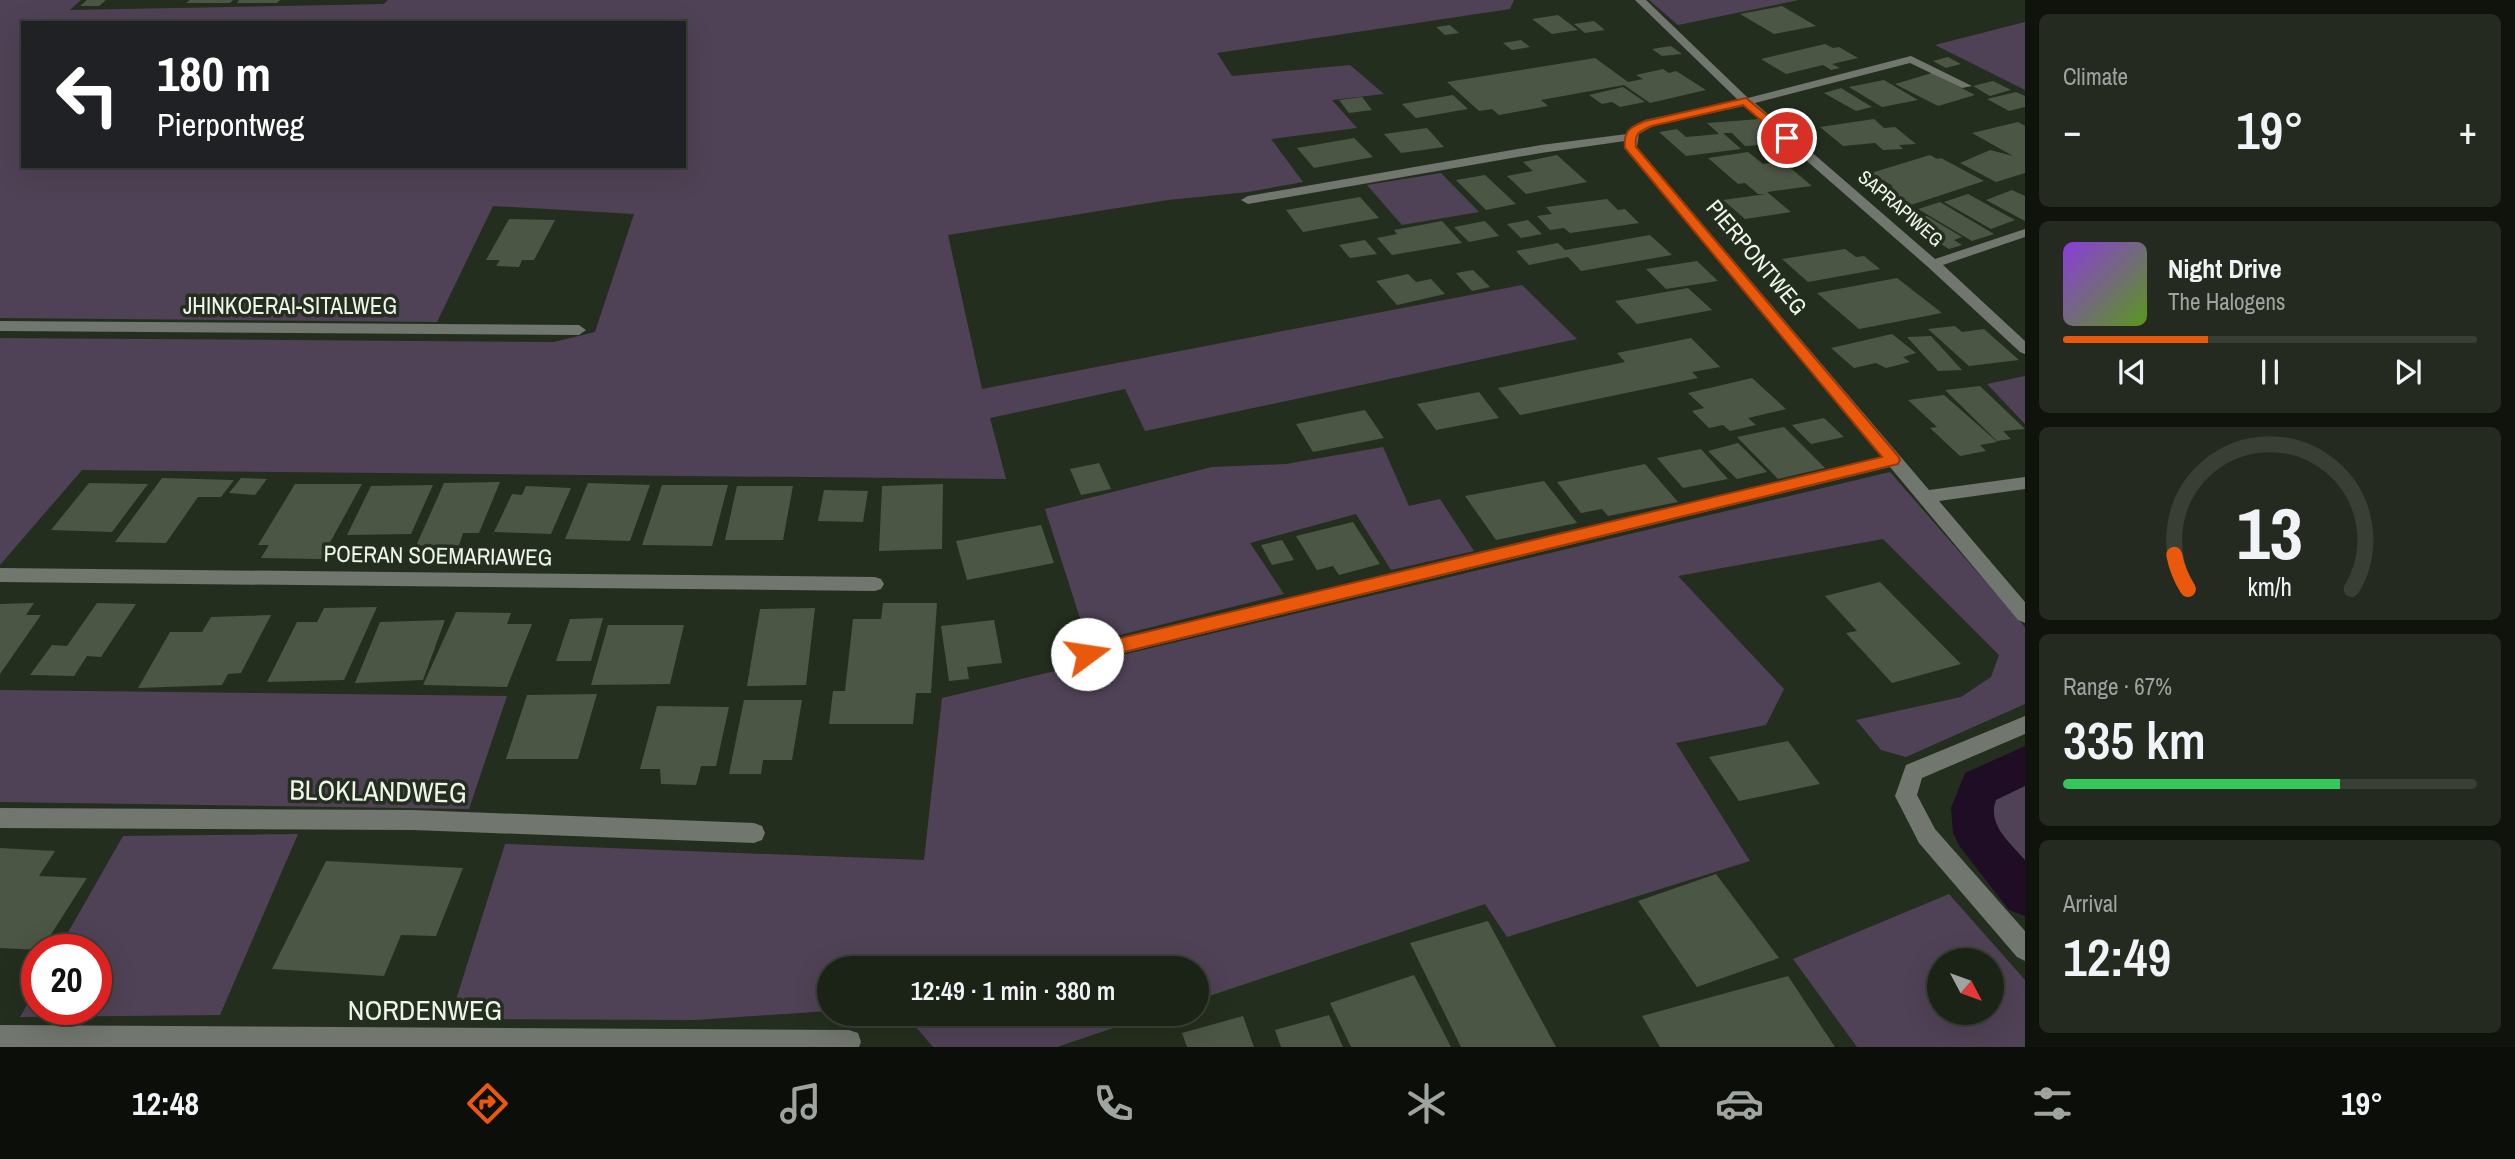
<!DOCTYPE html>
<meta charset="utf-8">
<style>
:root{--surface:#1b2216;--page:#242a1f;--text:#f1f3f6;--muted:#a0a4a1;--line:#393f35;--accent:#ea580c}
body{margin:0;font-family:"Archivo Narrow",sans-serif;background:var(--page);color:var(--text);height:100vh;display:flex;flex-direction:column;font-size:26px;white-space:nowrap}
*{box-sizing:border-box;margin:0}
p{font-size:23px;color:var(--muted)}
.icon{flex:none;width:38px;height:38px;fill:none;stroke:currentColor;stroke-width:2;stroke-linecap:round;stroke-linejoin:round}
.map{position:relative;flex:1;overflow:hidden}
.sheet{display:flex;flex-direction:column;gap:14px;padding:14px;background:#0f130c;width:490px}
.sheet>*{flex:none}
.guide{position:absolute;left:21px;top:21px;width:665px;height:147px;border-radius:0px;box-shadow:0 7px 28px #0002,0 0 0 2px var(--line);background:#202124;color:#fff;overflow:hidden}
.needle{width:46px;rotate:131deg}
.controls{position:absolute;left:1927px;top:948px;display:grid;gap:14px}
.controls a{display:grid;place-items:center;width:77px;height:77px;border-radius:50%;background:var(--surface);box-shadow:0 7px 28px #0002,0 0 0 2px var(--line);font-size:35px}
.speed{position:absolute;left:21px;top:934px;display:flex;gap:14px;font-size:35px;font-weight:700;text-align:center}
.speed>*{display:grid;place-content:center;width:91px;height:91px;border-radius:50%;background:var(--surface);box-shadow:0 7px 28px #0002,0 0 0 2px var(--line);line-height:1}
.speed .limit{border:10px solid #d22;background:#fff;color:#111}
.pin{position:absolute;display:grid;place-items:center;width:60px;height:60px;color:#fff;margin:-30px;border:4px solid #fff;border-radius:50%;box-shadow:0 2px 7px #0007}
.me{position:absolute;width:77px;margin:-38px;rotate:76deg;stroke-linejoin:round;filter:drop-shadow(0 0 5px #0008)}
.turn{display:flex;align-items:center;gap:24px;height:147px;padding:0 21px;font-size:32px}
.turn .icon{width:91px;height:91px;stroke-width:2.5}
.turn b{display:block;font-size:49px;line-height:60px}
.big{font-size:52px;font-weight:600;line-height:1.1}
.sheet .card{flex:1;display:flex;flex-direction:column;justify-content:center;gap:10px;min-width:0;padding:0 24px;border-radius:10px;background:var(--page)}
.sheet .dial{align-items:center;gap:0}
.dial svg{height:182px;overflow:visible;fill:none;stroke:var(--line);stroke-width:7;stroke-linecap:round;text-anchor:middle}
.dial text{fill:var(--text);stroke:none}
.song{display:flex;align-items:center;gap:21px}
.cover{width:84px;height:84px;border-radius:10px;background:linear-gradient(135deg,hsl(270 70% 55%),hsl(90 70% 35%))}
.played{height:7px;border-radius:4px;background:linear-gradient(90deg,var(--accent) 35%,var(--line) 35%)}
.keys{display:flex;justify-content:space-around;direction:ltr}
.heat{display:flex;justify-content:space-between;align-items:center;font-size:38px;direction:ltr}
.charge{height:10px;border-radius:5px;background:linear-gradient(90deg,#34c759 67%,var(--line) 0)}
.trip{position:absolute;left:817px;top:956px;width:392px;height:70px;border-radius:35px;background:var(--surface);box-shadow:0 7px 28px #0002,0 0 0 2px var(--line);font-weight:600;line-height:70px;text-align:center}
.dock{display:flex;height:112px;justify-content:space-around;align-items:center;background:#0b0e09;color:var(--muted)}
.dock .icon{width:49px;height:49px}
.dock .current{color:var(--accent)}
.dock b{font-size:32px;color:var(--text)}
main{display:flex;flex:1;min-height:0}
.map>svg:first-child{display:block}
.green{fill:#504256;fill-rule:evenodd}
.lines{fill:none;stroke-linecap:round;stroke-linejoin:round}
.canal{fill:#1f0d26;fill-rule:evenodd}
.building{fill:#4c5645}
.minor{fill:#71766e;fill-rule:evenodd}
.route{fill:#ea580c;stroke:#983908;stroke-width:2}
.labels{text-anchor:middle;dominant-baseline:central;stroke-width:7;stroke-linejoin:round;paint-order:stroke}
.far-street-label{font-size:19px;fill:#eff5eb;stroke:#242e1e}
.street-label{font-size:23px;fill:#eff5eb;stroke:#242e1e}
.near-street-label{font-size:28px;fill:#eff5eb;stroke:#242e1e}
</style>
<main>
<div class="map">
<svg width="2025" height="1047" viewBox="0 0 2025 1047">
<rect width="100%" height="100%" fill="#242e1e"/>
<path class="green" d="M0,0H81L70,10L384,4L388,0H1514L1510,9L1217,53L1232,76L1350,65L1384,94L1332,100L1357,128L1271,139L1303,182L1248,192L1168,200L948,235L982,389L1522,285L1577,339L1145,431L1125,389L990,418L1006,479L82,470L0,565V338L554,342L595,332L634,214L493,206L437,322L0,318ZM23,23H684V166H23Z
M1649,0H1799L1678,25Z
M2025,22V90L1935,45Z
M1441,173L1479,212L1402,225L1367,185Z
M2025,376V424L1987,384Z
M1383,447L1409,506L1440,499L1474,551L1391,570L1356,514L1250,543L1284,594L1088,643L1045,509L1212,467L1286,464Z
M1890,472L2025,627V704L1906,757L1881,750L1856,720L1961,697L1991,677L1999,655L1883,539L1678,576L1784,689L1766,725L1676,743L1750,861L1507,937L1485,904L1197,1000V968H830L829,1011L695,1020L450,1019L505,844L924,860L942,698Z
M0,690L507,696L469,809L0,802Z
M2025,765V894L1975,833L1972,808L1980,787Z
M298,834L220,1015L20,1017L37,988V1010H96V950H58L123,836Z
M1949,894L2025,980V1047H1857L1793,959ZM1939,961H1992V1013H1939Z
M904,1013H1158L1057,1047H933Z"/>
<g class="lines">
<path class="canal" d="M2025,746V786L1996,800C1987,825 2010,842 2025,860V916L2009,910L1960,847L1953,833L1951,808L1965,773Z"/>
</g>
<path class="building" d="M87,0H106L99,6H80Z
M190,0H233L230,3H186Z
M239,0H280L277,3H237Z
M1782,6L1816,26L1774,34L1740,14Z
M1558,15L1578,30L1552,34L1532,19Z
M1594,21L1605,30L1585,33L1574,24Z
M1450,25L1459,33L1445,35L1436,27Z
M1521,40L1530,47L1512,50L1503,43Z
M1825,44L1833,48L1839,47L1858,58L1832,64L1840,68L1831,70L1823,65L1786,74L1761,59Z
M1671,46L1682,54L1662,56L1652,49Z
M1948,57L1961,64L1946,68L1933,61Z
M1595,58L1628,82L1643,79L1636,75L1663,69L1669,73L1676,71L1706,90L1650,103L1624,85L1541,100L1548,106L1499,115L1492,109L1479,111L1447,82Z
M1932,73L1975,95L1938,106L1895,84Z
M1884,80L1918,100L1882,107L1849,87Z
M1993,81L2011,90L1990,96L1973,86Z
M1623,87L1645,102L1620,107L1612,102L1602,104L1589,95Z
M1841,88L1872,107L1856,111L1824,93Z
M2016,92L2025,96V107L2009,111L1987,99Z
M1453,95L1468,109L1416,118L1402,104Z
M1362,97L1372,110L1349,113L1339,100Z
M1760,119L1786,143L1745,146L1732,133H1723L1741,149L1686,156L1659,132L1677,129L1686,137L1719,134L1707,123Z
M1874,119L1884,128L1895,127L1916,144L1899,145L1903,149L1883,150L1875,143L1843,146L1820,127Z
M2018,122L2025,126V173L1996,182L1960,163L1990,150L2013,156L1972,133Z
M1427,128L1444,147L1401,153L1384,134Z
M1354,138L1373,157L1314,168L1297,148Z
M1748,152L1763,164L1782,161L1812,186L1767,192L1791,212L1745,219L1723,200L1766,194H1758L1745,183L1738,184L1708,158Z
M1557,155L1587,182L1526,194L1507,176L1533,171L1523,162Z
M1930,155L1937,159L1941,158L1984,181L1911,205L1884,189L1893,186L1871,173Z
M1485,175L1516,204L1486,210L1456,180Z
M2012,190L2025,196V221L1986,200Z
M1968,194L2015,220L1991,229L1944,202Z
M1360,197L1379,218L1303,232L1286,210Z
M1607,199L1618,210L1625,209L1639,223L1570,233L1564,228L1550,230L1537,216L1552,214L1546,207Z
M1940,202L1994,234L1972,241L1918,209Z
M1927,216L1962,237L1954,240L1962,245L1949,249L1907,223Z
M509,219L555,220L534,260H522L519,267L496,266L500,260H486Z
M1528,220L1542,234L1521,238L1507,224Z
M1442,221L1462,243L1392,255L1377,238L1397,234L1394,230Z
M1485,221L1499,236L1469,242L1454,227Z
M1650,235L1672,255L1581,271L1568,257L1529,265L1516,251L1558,243L1565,250Z
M1365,240L1377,254L1350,258L1339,245Z
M1845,249L1856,257L1864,256L1880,269L1808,282L1782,259Z
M1697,261L1718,281L1666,289L1646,269Z
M1473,270L1490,287L1472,291L1456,273Z
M1408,274L1416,282L1431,279L1445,294L1397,305L1376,281Z
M1897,278L1942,313L1859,329L1817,293Z
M1688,288L1712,310L1637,324L1615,301Z
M1955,326L1962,332L1984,329L2019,360L1969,366L1928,329Z
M1892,334L1916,353L1903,357L1910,362L1886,368L1876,363L1854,368L1831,348Z
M1931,336L1962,370L1938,371L1907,337Z
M1691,338L1720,367L1692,372L1698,378L1520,415L1498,388L1625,362L1617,353Z
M1752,378L1786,409L1748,418L1756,425L1730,431L1723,425L1709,428L1692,411L1704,408L1688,393Z
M1980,386L2025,429L2003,431L2011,439L1997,441L1945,390Z
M1479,392L1499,418L1436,430L1417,404Z
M1944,395L1994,439L1997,442L1980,445L1986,451L1960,456L1930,428L1937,427L1908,400Z
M1365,410L1384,438L1313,452L1296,424Z
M1824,418L1844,437L1811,444L1792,425Z
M1784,427L1825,468L1778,479L1737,437Z
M1738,443L1767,472L1737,479L1708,451Z
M1701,449L1728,479L1683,488L1657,458Z
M1099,463L1111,489L1081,495L1070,469Z
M1645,464L1678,502L1608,516L1602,509L1581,513L1557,482Z
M162,478L234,480L221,497H198L166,543L115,542Z
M241,478L267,479L255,495L229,493Z
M1544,481L1577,523L1496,540L1465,496Z
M500,482L479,533H463L459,545L416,546L444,483Z
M89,483L148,484L112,532L51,530Z
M588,483L650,485L630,541L565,539Z
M295,484H362L321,559L261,558L269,545H258Z
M943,484L942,549L879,551L882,486Z
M433,485L411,534L347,535L371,486Z
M662,485H728L712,546L642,545Z
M526,486L571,488L551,534L494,532L512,494L522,495Z
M737,486H793L783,540H725Z
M824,490L868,491L863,522L818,521Z
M1353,522L1380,564L1339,575L1333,566L1317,570L1296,536Z
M1041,525L1054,563L967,580L956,541Z
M1282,540L1294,560L1272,565L1261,545Z
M1880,582L1961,664L1892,683L1846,633L1857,631L1825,596Z
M34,603L26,615H41L0,674V604Z
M97,603L136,604L101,657L87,656L74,676L30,675L52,645L67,646Z
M883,603H937L931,693H916L913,724H829L833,691H845L853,619H881Z
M377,607L344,680L267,682L297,622H317L324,608Z
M815,608L806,685L747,686L760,609Z
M456,612L511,613L507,624H532L507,687L423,685Z
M271,615L241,673L228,674L222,685L138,688L170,632H202L211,617Z
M603,618L591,661H556L570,619Z
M445,620L423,680L355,683L380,622Z
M994,620L1002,663L967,667L969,679L949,681L941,626Z
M608,625H684L670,684L591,685Z
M597,694L578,759H506L527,695Z
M744,700H802L792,760H763L761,774H729Z
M657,706L729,707L716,766H701L696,785L661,784L660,769H640Z
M1788,741L1820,784L1739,801L1709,757Z
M0,848L55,851L39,876L87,878L41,950L0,948Z
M326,861L463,868L436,936L401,935L384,976L272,969Z
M1716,874L1779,958L1697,987L1638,901Z
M1488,921L1556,1047H1461L1410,943Z
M1414,975L1451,1047H1351L1330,1003Z
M1788,976L1835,1047H1660L1642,1016Z
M1329,1015L1343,1047H1281L1275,1030Z
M1243,1016L1254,1047H1187L1182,1033Z"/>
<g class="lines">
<path class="minor" d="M1635,0H1646L1748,98L1911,56L1972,86L1962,88L1910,63L1755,103L1935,259L2025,229V237L1943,265L2025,341V354L2020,352L1928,267L1744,106L1653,126L1639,134L1637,147L1929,490L2025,477V489L1939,501L2025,602V623L2018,620L1890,467L1087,662L1080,660L1077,654L1080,648L1087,646L1882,457L1627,151L1625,141L1541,153L1248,204L1241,200L1248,196L1541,145L1627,134L1632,127L1645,120L1738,100Z
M0,321L579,325L586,330L579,335L0,331Z
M0,568L875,577L881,579L884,584L881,589L875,591L0,582Z
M2025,716V734L1922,778L1917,795L1935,829L2025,931V961L2017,957L1919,843L1895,796L1906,765Z
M0,808L413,810L754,823L762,826L765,833L762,840L754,843L413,830L0,828Z
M0,1025L849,1030L858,1033L861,1042L859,1047H0Z"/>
</g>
<path class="route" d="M1746,98L1791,135V140H1784L1743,105L1652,126C1640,131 1634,133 1636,147L1898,456L1900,460L1898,464L1087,661L1081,659L1079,654L1081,648L1087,646L1882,457L1625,148C1623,131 1630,127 1645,121Z"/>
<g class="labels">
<g class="far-street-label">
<text transform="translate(1901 208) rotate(41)">SAPRAPIWEG</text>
</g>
<g class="street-label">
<text transform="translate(1757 257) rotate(50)">PIERPONTWEG</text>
<text x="290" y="305">JHINKOERAI-SITALWEG</text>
<text transform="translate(438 555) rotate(1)">POERAN SOEMARIAWEG</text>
</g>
<g class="near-street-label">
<text transform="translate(378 791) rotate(1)">BLOKLANDWEG</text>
<text x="425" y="1010">NORDENWEG</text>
</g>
</g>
</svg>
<div class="controls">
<a><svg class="needle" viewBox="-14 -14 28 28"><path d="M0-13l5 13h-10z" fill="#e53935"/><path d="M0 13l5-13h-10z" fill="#a0a4a1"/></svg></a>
</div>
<div class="speed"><div class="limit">20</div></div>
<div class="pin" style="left:1787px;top:138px;background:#d93025"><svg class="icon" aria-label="arrive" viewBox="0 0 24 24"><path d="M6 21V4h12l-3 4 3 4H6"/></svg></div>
<svg class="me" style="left:1087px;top:654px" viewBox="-20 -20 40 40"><circle r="19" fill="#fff"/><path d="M0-13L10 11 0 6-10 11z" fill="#ea580c"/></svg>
<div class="trip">12:49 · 1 min · 380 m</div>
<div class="guide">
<div class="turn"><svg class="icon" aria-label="left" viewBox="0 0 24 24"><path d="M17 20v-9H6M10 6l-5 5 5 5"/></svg><div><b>180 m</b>Pierpontweg</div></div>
</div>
</div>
<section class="sheet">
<div class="card"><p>Climate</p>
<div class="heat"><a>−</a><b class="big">19°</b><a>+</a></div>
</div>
<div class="card">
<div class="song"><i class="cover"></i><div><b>Night Drive</b><p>The Halogens</p></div></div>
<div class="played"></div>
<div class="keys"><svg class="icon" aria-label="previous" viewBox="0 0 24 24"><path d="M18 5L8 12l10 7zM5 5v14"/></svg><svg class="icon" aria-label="pause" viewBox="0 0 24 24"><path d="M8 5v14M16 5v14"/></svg><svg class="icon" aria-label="next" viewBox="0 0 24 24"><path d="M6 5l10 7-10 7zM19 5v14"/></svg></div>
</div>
<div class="card dial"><svg viewBox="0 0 100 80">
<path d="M14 69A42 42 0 1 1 86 69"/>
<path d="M14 69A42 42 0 0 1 8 54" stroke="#ea580c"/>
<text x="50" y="56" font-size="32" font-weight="700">13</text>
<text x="50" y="72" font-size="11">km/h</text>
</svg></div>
<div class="card"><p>Range · 67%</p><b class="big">335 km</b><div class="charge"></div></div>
<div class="card"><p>Arrival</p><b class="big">12:49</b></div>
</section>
</main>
<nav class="dock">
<b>12:48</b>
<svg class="icon current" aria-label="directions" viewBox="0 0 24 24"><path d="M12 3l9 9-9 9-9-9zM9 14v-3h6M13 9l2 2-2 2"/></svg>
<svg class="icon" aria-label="music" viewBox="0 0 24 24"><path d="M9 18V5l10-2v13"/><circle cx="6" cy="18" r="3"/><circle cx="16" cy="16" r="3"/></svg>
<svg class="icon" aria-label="phone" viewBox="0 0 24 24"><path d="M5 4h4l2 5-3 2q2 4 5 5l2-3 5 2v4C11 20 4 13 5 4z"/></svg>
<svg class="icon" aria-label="climate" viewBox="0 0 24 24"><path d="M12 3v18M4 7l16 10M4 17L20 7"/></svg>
<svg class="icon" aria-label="car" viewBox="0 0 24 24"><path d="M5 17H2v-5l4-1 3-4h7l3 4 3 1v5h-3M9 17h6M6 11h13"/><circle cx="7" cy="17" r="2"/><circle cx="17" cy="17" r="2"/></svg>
<svg class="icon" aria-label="filters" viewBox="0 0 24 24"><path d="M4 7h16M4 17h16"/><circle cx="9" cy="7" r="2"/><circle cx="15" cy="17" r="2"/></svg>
<b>19°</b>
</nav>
